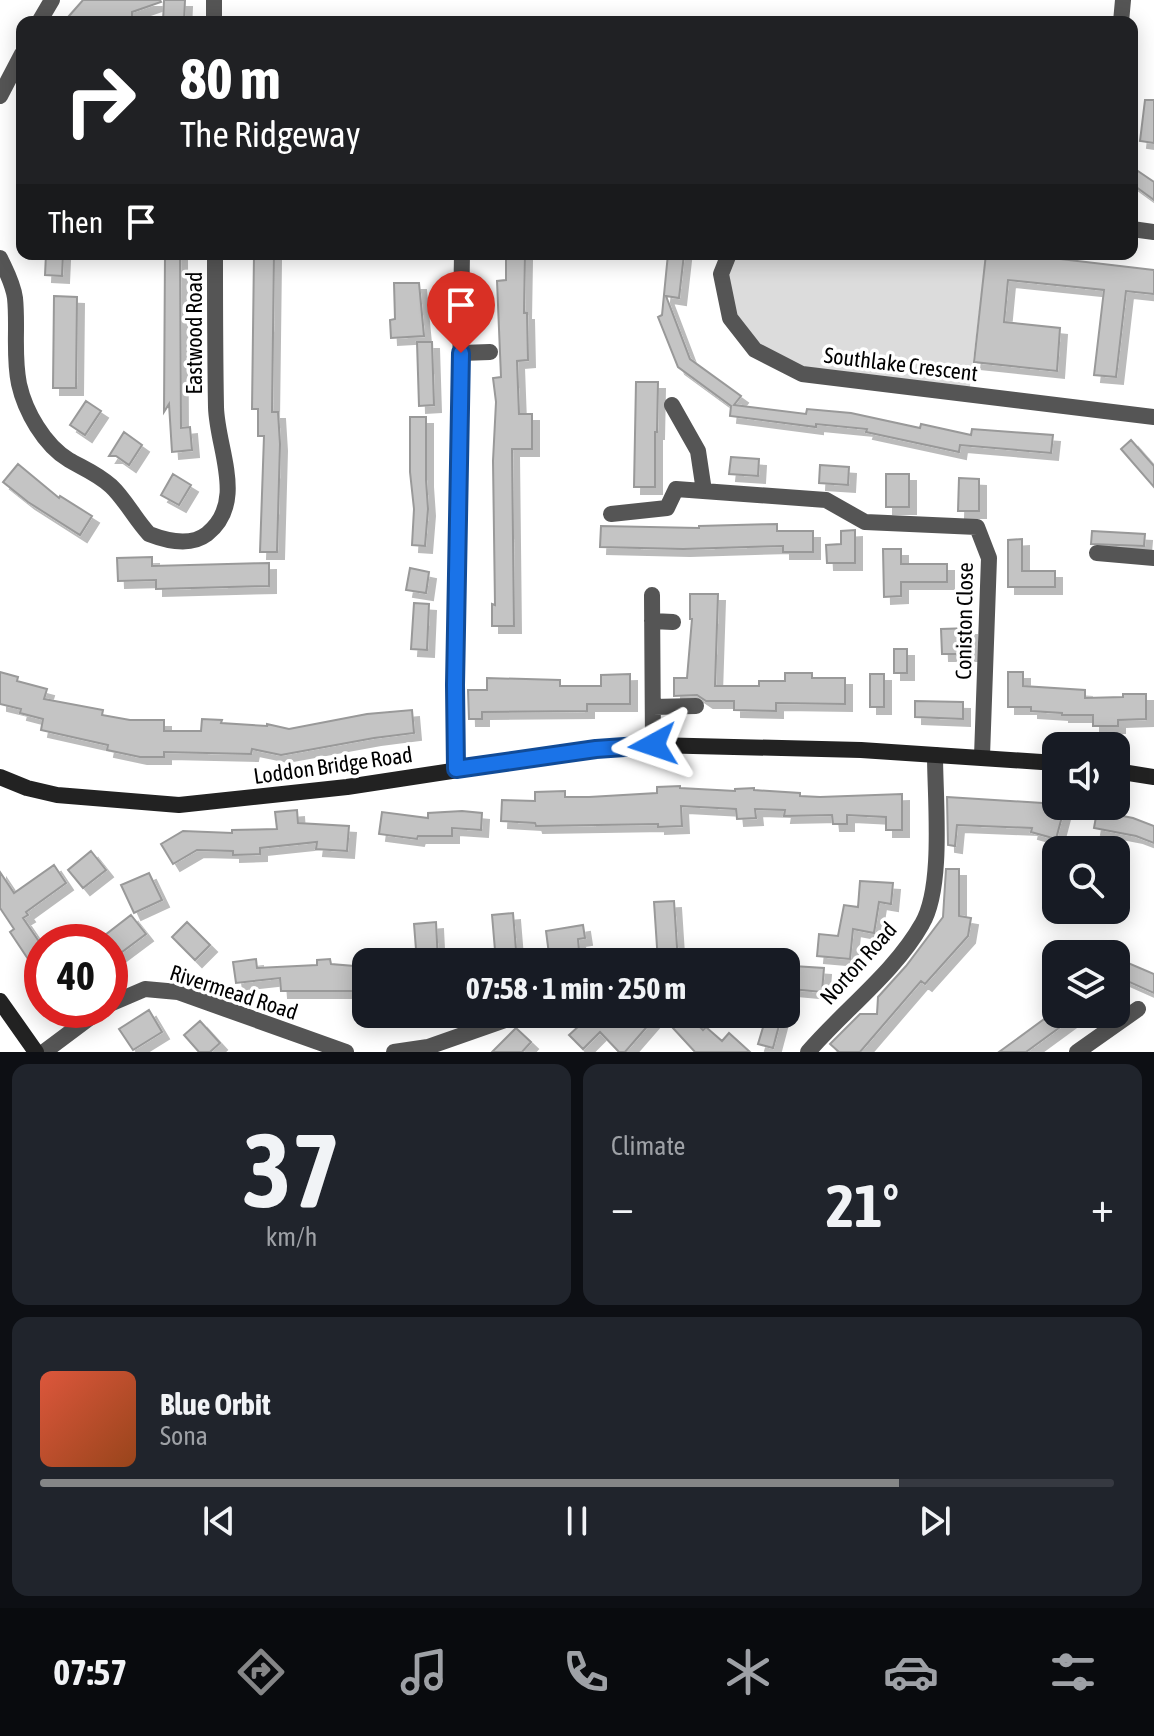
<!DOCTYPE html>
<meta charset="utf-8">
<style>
:root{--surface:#171b24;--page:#20242c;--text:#f1f3f6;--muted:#9ea1a6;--line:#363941;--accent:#858687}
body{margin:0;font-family:"Asap Condensed",sans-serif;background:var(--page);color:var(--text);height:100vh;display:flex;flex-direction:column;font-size:30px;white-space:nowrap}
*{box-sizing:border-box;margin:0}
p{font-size:26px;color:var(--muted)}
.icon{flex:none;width:44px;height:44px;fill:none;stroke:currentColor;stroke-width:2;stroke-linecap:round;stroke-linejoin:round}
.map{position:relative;height:1052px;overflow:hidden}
.panel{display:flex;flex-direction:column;gap:12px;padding:12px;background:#0d0f14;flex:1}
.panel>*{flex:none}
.hud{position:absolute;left:16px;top:16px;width:1122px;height:244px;border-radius:16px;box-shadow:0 4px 20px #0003;background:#202124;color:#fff;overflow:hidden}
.tools{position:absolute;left:1042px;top:732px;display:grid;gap:16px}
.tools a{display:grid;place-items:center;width:88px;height:88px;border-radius:16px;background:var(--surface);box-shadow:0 4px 20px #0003;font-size:40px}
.speed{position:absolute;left:24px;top:924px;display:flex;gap:16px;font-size:40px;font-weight:700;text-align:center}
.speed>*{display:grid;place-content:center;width:104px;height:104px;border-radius:50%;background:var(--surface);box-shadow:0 4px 20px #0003;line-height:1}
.speed .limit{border:12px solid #d22;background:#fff;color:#111}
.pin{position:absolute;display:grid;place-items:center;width:68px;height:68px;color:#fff;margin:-82px -34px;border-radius:50% 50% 50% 0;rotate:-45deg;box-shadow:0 0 8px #0007}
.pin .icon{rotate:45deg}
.me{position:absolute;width:88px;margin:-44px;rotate:265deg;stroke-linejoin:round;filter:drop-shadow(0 0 6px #0008)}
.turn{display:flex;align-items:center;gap:28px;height:168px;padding:0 32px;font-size:36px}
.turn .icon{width:104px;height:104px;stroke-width:2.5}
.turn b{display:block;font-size:56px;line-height:68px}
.then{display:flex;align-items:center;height:76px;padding:0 32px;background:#0003;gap:16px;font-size:30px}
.big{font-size:60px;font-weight:700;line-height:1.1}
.panel .widget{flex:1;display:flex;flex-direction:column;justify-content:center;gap:12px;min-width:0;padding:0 28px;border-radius:16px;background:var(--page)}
.panel .dial{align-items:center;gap:0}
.dial b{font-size:104px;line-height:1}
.song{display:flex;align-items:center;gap:24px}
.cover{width:96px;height:96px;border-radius:12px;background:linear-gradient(135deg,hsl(10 70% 55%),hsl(20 70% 35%))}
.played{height:8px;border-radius:4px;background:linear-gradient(90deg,var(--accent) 80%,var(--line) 80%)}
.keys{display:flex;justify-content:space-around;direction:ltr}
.heat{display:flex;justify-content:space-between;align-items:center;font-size:44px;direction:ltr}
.panel .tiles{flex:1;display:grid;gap:12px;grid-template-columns:1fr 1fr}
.widget:last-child{grid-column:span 2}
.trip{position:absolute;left:352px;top:948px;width:448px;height:80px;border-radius:16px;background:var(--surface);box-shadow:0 4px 20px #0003;font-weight:700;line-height:80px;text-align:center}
.dock{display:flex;height:128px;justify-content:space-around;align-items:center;background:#090b0e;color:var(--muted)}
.dock .icon{width:56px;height:56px}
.dock .active{color:var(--accent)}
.dock b{font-size:36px;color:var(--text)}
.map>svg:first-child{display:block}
.green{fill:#dcdcdc}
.building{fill:#c4c4c4;stroke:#999;stroke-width:2;filter:url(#shadow)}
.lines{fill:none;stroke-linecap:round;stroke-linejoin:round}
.street{stroke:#555;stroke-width:16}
.secondary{stroke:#222;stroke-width:16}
.route-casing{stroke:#114b97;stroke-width:20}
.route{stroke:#1a73e8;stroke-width:14}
.labels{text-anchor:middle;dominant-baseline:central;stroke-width:7;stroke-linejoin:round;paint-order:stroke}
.street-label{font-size:22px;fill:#000;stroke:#fff}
</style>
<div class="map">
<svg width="1154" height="1052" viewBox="0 0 1154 1052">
<defs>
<filter id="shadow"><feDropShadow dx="7" dy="7" stdDeviation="0" flood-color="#0004"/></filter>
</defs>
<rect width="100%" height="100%" fill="#fff"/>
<path class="green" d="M729,254H986L969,394L802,374L755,350L730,318L721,274Z"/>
<path class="building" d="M83,0H160L161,2L132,12V22H76L69,16Z
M164,0H185L184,22H163Z
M1145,100H1154V143L1140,141Z
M1132,167L1154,182V200L1132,184Z
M46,254H63L62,276L45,275Z
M165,254H180L181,428L190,427L192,450L172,452L169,404L164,412Z
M254,254H274L272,412H278L280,444L277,552H260L264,436H258V409H252Z
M506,254H525L524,313H527L528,360L517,361L519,414H532V449H512L514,626H492V604L495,605L493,461L496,402L493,378L501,377L497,281L506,280Z
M668,254H684L679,298L666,296L690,359L741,396L734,405L806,414L807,409L851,413L920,428L921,424L971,435L972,429L1053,435L1051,453L960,445L959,452L866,432L867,429L816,424V427L730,416L731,406L678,367L658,317L662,315Z
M986,254H1018L1154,270V294L1126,291L1116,377L1094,375L1104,290L1008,280L1004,322L1060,328L1057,371L974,362Z
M394,283H419L424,336L391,338L390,320L395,319Z
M54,296L77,297L76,388H53Z
M417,342H432L434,405L419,406Z
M636,382H658L657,432H655V487H634Z
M86,401L101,411L85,435L70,425Z
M410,417H426V480L428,509L425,546L412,545L414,509L410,472Z
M124,432L142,445L129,465L116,456H109Z
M1131,440L1154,466V487L1121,449Z
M731,457L759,459L758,476L729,474Z
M18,464L59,498L60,496L92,516L80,535L28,502L3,482Z
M820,465L849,467L848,485L819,483Z
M173,474L191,485L179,505L161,495Z
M886,474H909V507H886Z
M959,478L979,479V511H958Z
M777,524V531H813V552H783V546L683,549L600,547L601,526L699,528V526Z
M855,530V563H827L826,545L841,544V531Z
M1092,531L1145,534L1144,546L1091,544Z
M1022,539V571H1055V587H1008V540Z
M883,549H901V564H947V582H901V596L884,597Z
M152,557V566L269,563V586L156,589V580L118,581L117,558Z
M410,568L429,572L426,593L406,590Z
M690,594H718L715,686H759V681H785V673H812V678H845V704L776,703V711L734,710V701H706L697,695L674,696V678H687L692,619H690Z
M414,603L429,604L427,650L411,649Z
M970,628V654H942L941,629Z
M894,649H907V673H894Z
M0,672L18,677L17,681L47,689L44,699L103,710L102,715L130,720H164V731H201L202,719L222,720L221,723L267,726V724L289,729L367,714L412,710L414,733L374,738L281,755L252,749L251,754L164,752V757H140L107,750L108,745L41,730L43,719L20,713L21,709L0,704Z
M1008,672H1023V686L1085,690V698L1123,697V694H1146V719L1118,720V726H1093V715H1062V713L1031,711V707H1008Z
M630,674V704H587V711L482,712V719H469L468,690H487V678L560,680V686H601V675Z
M870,674H884V707H870Z
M915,701L963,702V719L915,717Z
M680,786V788L735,791V789L754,788V790L800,793V796L820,797L902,794V830H886V817L847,815V824H833L832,815L784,816L785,810L755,809L756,818L737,819L736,809L681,806L682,826L658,827V824L536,826L535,823L501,821L502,800L535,801V792L565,791V797H589L657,793V787Z
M947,797L1043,803L1064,809L1056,839L1031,832L1032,828L957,825L955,846L948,845Z
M297,810L298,823L349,826L347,851L316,849L317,842L260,848V854L233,855V851L197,850L173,864L161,844L183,831L232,833V830L277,829L275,812Z
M462,811L482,813L481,830L452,828V836H418L417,839L379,834L382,812L428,818V813Z
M1097,811L1133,818L1154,826V843L1136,836L1094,828Z
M91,851L106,870L83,888L68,870Z
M54,865L66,883L26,912L28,915L23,918L42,946V980L10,932L14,929L0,908V872L14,893Z
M946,869H959V916L971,918L968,936L925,984L921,981L860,1052H839L830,1044L860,1014H877L878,997L906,966L943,917Z
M149,873L162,900L134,913L121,885Z
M860,881L893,883L891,904L879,902L874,933L853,929L850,959L817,956L819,934L838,936L844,905L858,907Z
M674,901L678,962H658L654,902Z
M513,913L517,962H496L492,915Z
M131,915L146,934L110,961V942H96Z
M187,922L210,945L195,960L172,937Z
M436,922L438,962H417L414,924Z
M583,925L585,938L578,939L580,962H550L546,931Z
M256,959L257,968L317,965V960L330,959L331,964L366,967V991H281L280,978L236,983L233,962Z
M1121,960L1154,974V993L1116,976Z
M793,966L824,968L822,992L791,989Z
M149,1010L162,1032L133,1050L119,1029Z
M592,1014H608L617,1024L626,1014H658L625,1052H619L600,1032L583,1049L569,1035Z
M660,1014H687L703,1030L706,1027L722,1041L729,1033L750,1052H695Z
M767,1014H782L773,1048L758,1044Z
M1051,1014H1078L1026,1052H999Z
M200,1021L220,1043L210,1052H199L184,1035Z
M516,1028L531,1042L522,1052H492Z"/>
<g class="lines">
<path class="street" d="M214,0V22
M39,22L52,0
M1121,22L1123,0
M0,96L22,54
M1132,229L1154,232
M729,254L721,274L730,318L755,350L802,374L1154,417
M0,258C6,271 13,283 15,298C18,327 13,355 19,384C25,411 44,445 69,460C83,468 98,474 111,486C125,499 135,519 149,534C167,541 190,547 207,534C247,502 217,449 216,407C215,356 215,305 215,254
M461,353L490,352
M672,405L698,451L704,491
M611,514L667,508L676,489L826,500L865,522L977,527L989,558L982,756
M1097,553L1154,558
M652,595L653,745
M652,621L673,622
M653,707L696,706
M456,769L455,685L462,254
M616,956V962
M110,1004L145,989L178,992L346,1052
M44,1052L100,1010
M394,1052L428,1047L522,1014
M808,1052C844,1010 895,972 922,924C944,887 935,799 935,755
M1077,1052L1138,1009"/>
<path class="secondary" d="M1116,771L1154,777
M0,777L27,788L57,795L179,805L347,787L596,749L653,745L861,750L1056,763
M0,1001L36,1052"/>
</g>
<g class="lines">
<g class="route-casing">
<path id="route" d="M461,353L455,685L456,769L596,749L653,745"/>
</g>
<use href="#route" class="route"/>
</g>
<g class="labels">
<g class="street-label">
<text transform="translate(194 333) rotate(-90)">Eastwood Road</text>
<text transform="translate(901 364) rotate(7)">Southlake Crescent</text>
<text transform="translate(964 621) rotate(-89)">Coniston Close</text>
<text transform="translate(333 765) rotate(-8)">Loddon Bridge Road</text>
<text transform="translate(858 963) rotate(-48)">Norton Road</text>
<text transform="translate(234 992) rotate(18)">Rivermead Road</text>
</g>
</g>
</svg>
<div class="tools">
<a><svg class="icon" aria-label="sound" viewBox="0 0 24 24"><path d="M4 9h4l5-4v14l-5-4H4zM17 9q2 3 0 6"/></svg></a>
<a><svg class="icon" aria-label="search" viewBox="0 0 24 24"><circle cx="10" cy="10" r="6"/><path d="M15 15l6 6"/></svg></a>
<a><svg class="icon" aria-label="layers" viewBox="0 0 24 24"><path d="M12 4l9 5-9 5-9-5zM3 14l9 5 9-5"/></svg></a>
</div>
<div class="speed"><div class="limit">40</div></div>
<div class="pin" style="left:461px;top:353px;background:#d93025"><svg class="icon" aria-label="arrive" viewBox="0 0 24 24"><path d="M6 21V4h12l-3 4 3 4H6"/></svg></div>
<svg class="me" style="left:653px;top:745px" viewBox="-20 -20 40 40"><path d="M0-17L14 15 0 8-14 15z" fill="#1a73e8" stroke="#fff" stroke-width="4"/></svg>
<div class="trip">07:58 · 1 min · 250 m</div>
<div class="hud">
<div class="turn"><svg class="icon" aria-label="right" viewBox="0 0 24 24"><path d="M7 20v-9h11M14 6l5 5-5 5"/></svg><div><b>80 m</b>The Ridgeway</div></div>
<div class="then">Then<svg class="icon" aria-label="arrive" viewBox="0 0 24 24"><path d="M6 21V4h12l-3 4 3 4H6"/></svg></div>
</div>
</div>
<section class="panel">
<div class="tiles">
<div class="widget dial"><b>37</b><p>km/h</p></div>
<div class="widget"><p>Climate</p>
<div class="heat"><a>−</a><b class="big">21°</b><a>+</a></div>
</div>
<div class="widget">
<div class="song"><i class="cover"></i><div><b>Blue Orbit</b><p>Sona</p></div></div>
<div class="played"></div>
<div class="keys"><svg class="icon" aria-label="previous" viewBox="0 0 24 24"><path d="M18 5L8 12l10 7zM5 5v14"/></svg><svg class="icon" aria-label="pause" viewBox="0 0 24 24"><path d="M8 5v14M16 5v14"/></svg><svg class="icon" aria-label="next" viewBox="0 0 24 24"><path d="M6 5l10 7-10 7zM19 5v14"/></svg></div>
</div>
</div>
</section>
<nav class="dock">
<b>07:57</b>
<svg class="icon active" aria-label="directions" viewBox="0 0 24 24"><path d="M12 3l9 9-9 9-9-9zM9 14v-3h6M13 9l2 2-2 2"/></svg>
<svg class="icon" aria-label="music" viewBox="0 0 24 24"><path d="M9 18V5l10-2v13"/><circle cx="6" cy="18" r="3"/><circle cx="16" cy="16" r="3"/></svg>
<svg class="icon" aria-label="phone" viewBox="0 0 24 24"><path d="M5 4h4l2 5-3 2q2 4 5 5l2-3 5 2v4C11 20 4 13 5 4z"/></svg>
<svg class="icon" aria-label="climate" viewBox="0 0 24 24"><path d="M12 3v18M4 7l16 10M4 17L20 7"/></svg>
<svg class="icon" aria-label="car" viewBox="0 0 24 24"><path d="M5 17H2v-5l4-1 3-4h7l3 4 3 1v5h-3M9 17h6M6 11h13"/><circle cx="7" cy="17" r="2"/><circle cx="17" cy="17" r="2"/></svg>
<svg class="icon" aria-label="filters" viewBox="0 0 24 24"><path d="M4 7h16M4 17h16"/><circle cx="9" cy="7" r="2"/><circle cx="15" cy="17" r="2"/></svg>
</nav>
